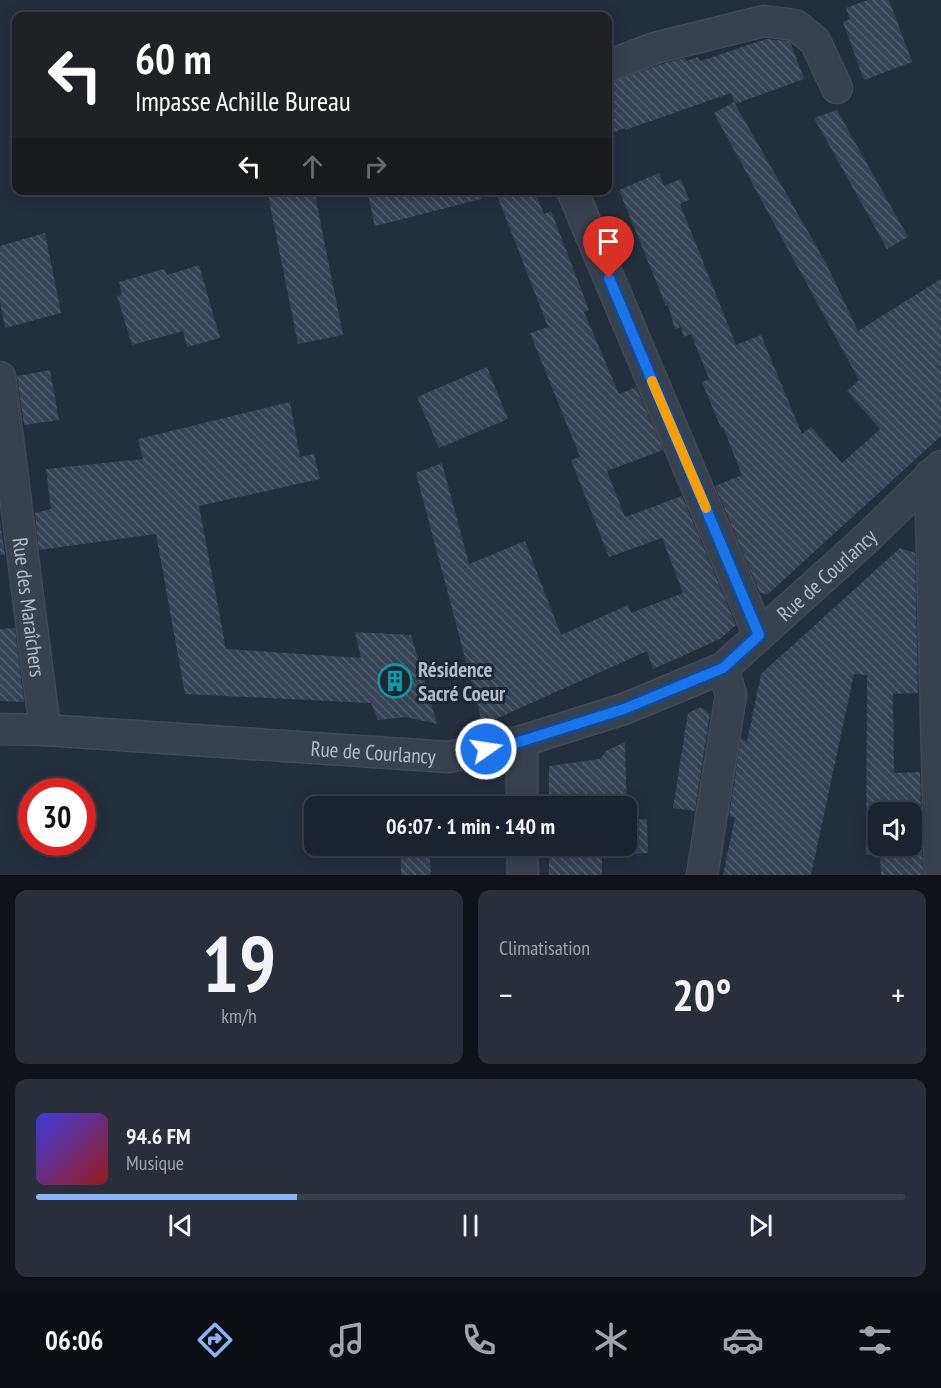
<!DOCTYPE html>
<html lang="fr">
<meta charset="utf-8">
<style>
:root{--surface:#1b232e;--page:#282f3a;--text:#f1f3f6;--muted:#a0a4aa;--line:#39404a;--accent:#8ab4f8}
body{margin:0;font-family:"PT Sans Narrow",sans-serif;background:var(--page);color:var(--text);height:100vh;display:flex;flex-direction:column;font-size:22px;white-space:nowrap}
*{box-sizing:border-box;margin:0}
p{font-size:20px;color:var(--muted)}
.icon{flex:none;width:33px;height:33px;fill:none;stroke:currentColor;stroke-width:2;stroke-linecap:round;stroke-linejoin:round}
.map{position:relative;height:875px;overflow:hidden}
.panel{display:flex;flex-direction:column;gap:15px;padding:15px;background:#0f1319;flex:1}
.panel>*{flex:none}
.top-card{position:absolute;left:12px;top:12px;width:600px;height:183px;border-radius:12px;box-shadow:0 3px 15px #0003,0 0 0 2px var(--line);background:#202124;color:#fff;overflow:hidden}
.buttons{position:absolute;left:868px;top:802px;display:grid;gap:12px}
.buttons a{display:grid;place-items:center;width:54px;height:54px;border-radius:12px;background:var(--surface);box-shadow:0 3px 15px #0003,0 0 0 2px var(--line);font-size:30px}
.speed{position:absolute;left:18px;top:778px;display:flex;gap:12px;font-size:30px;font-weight:700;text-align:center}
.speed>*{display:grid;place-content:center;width:78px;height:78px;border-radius:50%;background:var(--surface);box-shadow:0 3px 15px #0003,0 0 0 2px var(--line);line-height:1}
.speed .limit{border:9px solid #d22;background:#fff;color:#111}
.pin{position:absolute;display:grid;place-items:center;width:51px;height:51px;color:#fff;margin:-62px -26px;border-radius:50% 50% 50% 0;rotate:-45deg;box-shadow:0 0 6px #0007}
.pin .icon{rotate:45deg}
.me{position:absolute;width:66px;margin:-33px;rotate:77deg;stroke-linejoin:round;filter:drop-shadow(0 0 4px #0008)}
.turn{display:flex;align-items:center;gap:21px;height:126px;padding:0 24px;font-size:27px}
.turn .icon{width:78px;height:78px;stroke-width:2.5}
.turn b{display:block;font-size:42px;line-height:51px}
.lanes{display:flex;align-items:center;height:57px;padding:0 24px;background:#0003;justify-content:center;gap:30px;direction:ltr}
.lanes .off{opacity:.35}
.big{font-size:45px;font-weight:700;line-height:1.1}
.panel .widget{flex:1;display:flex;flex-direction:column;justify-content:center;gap:9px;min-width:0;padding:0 21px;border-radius:12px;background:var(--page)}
.panel .dial{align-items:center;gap:0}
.dial b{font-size:78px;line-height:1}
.song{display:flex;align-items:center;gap:18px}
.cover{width:72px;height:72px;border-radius:9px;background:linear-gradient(135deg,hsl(240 70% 55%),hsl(0 70% 35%))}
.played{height:6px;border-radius:3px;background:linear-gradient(90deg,var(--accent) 30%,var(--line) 30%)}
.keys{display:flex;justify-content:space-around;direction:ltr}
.heat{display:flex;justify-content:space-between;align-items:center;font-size:33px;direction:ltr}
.panel .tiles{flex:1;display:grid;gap:15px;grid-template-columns:1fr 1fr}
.widget:last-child{grid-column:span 2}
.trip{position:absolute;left:304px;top:796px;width:333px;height:60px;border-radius:12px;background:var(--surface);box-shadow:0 3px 15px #0003,0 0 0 2px var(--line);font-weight:700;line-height:60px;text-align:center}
.tab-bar{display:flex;height:96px;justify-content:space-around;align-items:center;background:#0b0e12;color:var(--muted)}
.tab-bar .icon{width:42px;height:42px}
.tab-bar .current{color:var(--accent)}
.tab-bar b{font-size:27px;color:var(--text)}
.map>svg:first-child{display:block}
.building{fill:url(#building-back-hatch);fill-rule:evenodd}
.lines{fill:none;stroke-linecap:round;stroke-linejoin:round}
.minor-casing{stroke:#414a57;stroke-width:33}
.minor{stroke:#38414e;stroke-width:30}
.route-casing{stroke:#114b97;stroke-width:15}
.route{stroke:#1a73e8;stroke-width:10}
.slow{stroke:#f59e0b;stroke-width:10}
.labels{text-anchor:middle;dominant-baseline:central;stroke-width:6;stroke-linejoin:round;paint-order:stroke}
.street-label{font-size:21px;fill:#b4bcc9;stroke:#1d2633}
.poi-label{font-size:21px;font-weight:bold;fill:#b4bcc9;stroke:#1d2633;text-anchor:start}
</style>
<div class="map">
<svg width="941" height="875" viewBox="0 0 941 875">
<defs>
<pattern id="building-back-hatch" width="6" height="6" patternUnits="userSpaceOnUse" patternTransform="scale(1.5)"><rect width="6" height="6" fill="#364354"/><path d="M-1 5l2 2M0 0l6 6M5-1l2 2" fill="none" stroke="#515c6b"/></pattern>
</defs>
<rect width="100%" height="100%" fill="#242f3e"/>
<path class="building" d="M868,0H889L912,62L864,80L843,22L850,19L846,8Z
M766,39L788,41L791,44L804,79L735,104L731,93L625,130V128L608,135V83L662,64L685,58L686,61L698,57L700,61Z
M734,102L827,265L858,331L941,279V436L768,594L760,593L715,486L742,475L723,427L721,428L702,382L709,379L691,334L684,337L681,327L675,329L668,305L666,306L619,190L659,173L664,186L681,179L689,200L680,204L736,345L761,335L802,434L811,427L842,463L880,429L847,391L859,380L714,113Z
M837,110L908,237L887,249L814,118Z
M267,190H314L343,335L298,344Z
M367,190H480L481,199L375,226Z
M495,190H534L544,214L551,211L589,310L584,312L619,394L636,387L663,450L607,471L625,517L682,496L736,625L720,639L653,669L647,651L496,719L482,722L416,473L442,463L469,564L525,541L561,635L628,605L631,613L683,593L662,538L609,557L571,460L580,457L530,333L548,327Z
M45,233L61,313L5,328L0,301V246Z
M199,265L220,338L187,347L183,331L132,345L117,296L122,295L119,282L164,269L167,275Z
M487,367L508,419L439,448L417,397Z
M50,370L59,420L24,425L17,376Z
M290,402L300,457L314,454L320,479L199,506L226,649L361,658L355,632L411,635L437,724L406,717L378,720L371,703L185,694L156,534L39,550L35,513L51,509L46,469L143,459L138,439Z
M0,521L5,555H0Z
M900,548L915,553L918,693L893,694L894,773L920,772L923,875H881L880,854L866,855L867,675L854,674L811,875H723L735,817L729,816L741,738L747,742L761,674ZM879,813H912V846H879Z
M15,628L24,702L0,701V629Z
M701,707L710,714L695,811L673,808L688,713Z
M625,742L627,807H549V766L600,759L606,751Z
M627,809V820L647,819L648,853L602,855V875H549V846H627Z
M429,846L431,875H401V848Z"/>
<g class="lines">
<g class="minor-casing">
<g id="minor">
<path d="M608,66L655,48L764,21L795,25L815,41L837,88"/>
<path d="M572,190L759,635"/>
<path id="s1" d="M0,377L45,730"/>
<path d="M930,475L940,875"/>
<path id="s2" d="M0,729L45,730L449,757L522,741L624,709L723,668L867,538L941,466"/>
<path d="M522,741V807"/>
<path d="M522,846L523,875"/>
<path d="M702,875L731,695L723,668"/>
</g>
</g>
<use href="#minor" class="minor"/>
</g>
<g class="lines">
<g class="route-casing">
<path id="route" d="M486,749L522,741L624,709L723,668L759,635L609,278"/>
</g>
<use href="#route" class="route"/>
<path class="slow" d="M652,381L706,508"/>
</g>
<defs>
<g id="building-ring" transform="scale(1.725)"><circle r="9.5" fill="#1d2633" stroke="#0f9aa8" stroke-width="1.5"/><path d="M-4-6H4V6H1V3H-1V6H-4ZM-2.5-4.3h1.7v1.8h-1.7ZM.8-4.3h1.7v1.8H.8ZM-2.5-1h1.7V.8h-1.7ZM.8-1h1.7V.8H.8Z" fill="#0f9aa8"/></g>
</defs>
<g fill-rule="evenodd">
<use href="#building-ring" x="395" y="681"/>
</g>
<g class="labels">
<g class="street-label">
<text stroke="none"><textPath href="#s2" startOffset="878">Rue de Courlancy</textPath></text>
<text stroke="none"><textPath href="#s1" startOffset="232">Rue des Maraîchers</textPath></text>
<text stroke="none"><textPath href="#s2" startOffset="374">Rue de Courlancy</textPath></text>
</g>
<g class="poi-label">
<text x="418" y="669">Résidence<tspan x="418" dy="24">Sacré Coeur</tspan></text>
</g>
</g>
</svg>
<div class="buttons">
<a><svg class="icon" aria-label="sound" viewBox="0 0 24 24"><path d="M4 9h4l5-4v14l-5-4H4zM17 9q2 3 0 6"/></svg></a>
</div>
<div class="speed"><div class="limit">30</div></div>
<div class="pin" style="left:609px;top:278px;background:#d93025"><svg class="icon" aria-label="arrive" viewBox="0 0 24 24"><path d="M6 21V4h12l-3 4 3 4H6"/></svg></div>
<svg class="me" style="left:486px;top:749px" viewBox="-20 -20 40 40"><circle r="17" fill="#1a73e8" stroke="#fff" stroke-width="3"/><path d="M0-11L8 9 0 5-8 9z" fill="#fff"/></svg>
<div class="trip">06:07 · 1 min · 140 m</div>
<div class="top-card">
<div class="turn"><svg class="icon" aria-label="left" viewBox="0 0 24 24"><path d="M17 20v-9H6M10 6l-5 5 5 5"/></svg><div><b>60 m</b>Impasse Achille Bureau</div></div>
<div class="lanes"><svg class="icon" aria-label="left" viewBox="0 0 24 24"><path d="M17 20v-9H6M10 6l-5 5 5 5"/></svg><svg class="icon off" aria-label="ahead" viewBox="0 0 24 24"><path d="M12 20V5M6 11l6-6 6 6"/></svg><svg class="icon off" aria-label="right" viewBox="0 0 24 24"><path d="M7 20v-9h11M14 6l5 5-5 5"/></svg></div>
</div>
</div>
<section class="panel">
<div class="tiles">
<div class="widget dial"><b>19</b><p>km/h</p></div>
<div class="widget"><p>Climatisation</p>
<div class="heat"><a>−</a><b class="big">20°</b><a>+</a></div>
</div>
<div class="widget">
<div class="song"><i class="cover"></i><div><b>94.6 FM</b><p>Musique</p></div></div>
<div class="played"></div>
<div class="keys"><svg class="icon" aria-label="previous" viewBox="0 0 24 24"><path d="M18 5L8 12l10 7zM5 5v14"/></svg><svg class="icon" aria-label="pause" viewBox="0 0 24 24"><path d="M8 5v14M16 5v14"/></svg><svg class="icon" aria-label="next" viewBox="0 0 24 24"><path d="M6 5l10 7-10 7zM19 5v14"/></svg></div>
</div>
</div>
</section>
<nav class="tab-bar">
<b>06:06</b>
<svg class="icon current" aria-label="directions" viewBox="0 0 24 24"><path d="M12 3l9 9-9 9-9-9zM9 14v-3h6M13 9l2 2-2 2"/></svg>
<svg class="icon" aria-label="music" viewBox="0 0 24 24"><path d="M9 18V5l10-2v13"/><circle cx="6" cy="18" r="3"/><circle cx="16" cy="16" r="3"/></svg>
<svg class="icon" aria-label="phone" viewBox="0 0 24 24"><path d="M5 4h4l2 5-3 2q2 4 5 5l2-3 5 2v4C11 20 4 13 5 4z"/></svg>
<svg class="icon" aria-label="climate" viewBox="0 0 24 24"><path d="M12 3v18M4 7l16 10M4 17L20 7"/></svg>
<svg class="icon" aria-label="car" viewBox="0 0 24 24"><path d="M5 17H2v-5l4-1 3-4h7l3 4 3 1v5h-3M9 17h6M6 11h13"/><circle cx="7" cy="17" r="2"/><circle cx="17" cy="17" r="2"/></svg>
<svg class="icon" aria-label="filters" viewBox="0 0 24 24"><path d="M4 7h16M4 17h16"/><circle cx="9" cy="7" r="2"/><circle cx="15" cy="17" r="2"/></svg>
</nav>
